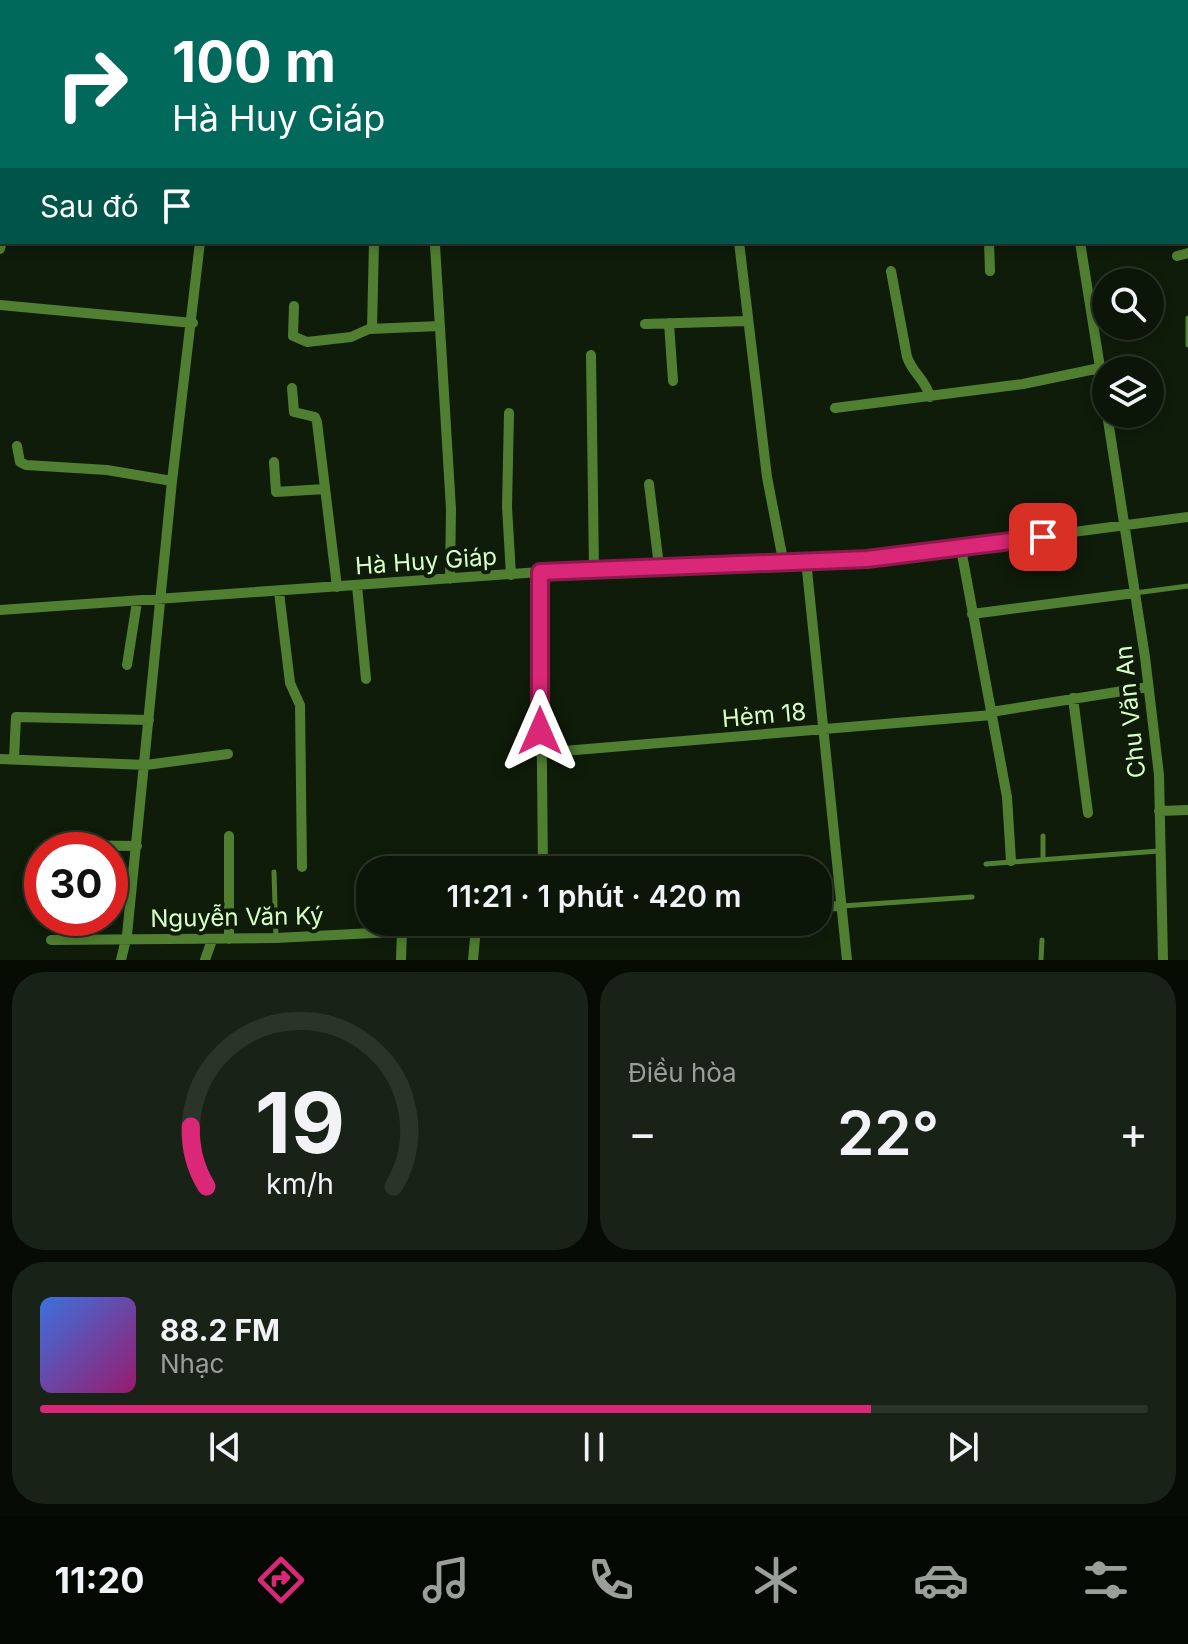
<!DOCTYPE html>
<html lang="vi">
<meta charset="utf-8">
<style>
:root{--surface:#0b1508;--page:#192216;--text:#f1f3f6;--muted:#9a9f9c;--line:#2b3429;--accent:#db2777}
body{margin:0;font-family:Inter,sans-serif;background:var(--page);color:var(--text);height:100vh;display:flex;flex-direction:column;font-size:30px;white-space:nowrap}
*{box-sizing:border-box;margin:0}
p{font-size:26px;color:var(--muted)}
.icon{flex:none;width:44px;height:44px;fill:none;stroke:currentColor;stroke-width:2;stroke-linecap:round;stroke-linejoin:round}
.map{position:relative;height:960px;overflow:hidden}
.side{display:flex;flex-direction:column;gap:12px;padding:12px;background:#060c04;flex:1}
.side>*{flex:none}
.hud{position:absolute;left:0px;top:0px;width:1188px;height:244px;box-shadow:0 4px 12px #0003,0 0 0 2px var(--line);background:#00695c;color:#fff;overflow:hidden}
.controls{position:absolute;left:1092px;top:268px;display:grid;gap:16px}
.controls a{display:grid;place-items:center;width:72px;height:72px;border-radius:50%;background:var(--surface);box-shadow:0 4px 12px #0003,0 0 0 2px var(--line);font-size:40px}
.speed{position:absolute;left:24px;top:832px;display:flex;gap:16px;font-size:40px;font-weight:700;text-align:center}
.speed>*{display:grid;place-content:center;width:104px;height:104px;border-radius:50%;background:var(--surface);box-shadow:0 4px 12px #0003,0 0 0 2px var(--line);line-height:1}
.speed .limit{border:12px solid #d22;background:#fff;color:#111}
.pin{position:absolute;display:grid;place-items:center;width:68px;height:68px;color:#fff;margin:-34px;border-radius:16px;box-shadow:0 4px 12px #0006}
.me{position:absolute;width:88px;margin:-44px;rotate:0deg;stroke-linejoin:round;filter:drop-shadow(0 0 6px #0008)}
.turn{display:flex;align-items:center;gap:28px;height:168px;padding:0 40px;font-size:36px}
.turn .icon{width:104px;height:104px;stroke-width:2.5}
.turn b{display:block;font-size:56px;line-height:68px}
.then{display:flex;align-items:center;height:76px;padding:0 40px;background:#0003;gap:16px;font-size:30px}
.big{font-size:60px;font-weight:600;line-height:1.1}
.side .widget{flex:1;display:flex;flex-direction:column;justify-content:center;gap:12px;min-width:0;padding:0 28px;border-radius:32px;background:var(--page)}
.side .dial{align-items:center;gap:0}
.dial svg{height:208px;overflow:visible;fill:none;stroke:var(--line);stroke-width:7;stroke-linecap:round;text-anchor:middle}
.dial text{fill:var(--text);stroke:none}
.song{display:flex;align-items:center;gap:24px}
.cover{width:96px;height:96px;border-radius:12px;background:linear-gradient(135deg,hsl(220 70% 55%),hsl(320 70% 35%))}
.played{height:8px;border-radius:4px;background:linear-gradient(90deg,var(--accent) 75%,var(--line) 75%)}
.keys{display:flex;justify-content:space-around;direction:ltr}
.heat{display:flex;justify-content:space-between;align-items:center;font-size:44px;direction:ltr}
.side .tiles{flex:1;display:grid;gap:12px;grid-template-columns:1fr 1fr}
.widget:last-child{grid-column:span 2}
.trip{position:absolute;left:356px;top:856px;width:476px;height:80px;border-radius:32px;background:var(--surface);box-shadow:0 4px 12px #0003,0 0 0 2px var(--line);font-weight:600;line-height:80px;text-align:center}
.dock{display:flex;height:128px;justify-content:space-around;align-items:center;background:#040803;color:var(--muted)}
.dock .icon{width:56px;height:56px}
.dock .selected{color:var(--accent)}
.dock b{font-size:36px;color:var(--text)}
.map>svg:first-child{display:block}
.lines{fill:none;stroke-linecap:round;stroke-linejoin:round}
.service{stroke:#507f31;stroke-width:5}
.minor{stroke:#507f31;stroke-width:10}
.route-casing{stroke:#8e194d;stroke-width:20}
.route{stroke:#db2777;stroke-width:14}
.labels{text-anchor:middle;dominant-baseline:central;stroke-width:8;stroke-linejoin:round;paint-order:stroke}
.street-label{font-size:24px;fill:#d8ffc5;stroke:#0f1c0a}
</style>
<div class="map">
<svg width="1188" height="960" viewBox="0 0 1188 960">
<rect width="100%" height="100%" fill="#0f1c0a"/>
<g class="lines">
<path class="service" d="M1082,0L1083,2
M1104,0L1105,2
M1174,0V2
M0,95H2
M1188,318V345
M1135,593L1188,586
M1043,859V836
M986,864L1159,851
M274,872L276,938
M842,906L972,897
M1041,960L1042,940"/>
<path class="minor" d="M157,0L163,2
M595,0V2
M763,0V2
M1043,0V2
M237,2L238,0
M350,2V0
M441,2V0
M867,2V0
M982,2L988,0
M1186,202L1188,201
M739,242L767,477L783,560
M989,242L990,271
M1080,242L1106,405
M435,245L451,509L450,579
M0,249L2,242
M1177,256L1188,253
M891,271L907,357C913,374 926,380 930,397
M0,305L193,323
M294,306L293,336L307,342L351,337L369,329L440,326
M669,323L673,381
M645,324L747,321
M372,329L374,242
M591,355L594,570
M292,388L294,412L315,417L317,422L337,587
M835,408L1023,384L1100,368
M509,413L507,507L511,575
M1107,414L1145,657L1159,775L1163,960
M17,446L20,462L26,465L107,470L172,481
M274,462L276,492L325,489
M649,484L659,566
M961,549L1007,797L1011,861
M806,560L847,960
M540,572L543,870
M357,586L366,679
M279,592L290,683L300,705L302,867
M0,610L540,572L867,559L1188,517
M972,614L1135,593
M127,665L137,602
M1073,698L1088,813
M991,712L1148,687
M540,753L992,715
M0,759L146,765L228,754
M14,759L16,717L149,720
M1159,811L1188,810
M229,836V939
M59,845L137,846
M818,907L842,906
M51,940L276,938L589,922
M121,960L127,935L172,481L200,242
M205,960L212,940
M401,960L402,930
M473,960L476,927"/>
</g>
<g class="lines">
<g class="route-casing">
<path id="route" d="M540,731V572L867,559L1043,537"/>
</g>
<use href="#route" class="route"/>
</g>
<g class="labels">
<g class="street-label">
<text transform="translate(426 561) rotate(-4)">Hà Huy Giáp</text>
<text transform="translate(1130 712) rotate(-96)">Chu Văn An</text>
<text transform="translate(764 715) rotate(-5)">Hẻm 18</text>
<text transform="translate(237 917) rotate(-1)">Nguyễn Văn Ký</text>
</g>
</g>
</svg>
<div class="controls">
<a><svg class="icon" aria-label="search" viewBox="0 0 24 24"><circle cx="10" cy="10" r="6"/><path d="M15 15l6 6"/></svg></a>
<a><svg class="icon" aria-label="layers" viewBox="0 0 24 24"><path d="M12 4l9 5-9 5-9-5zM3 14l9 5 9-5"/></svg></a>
</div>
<div class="speed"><div class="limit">30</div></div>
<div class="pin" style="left:1043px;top:537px;background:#d93025"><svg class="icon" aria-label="arrive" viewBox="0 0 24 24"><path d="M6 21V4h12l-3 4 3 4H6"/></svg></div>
<svg class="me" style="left:540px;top:731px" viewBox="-20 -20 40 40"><path d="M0-17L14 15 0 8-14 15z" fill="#db2777" stroke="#fff" stroke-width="4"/></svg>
<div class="trip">11:21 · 1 phút · 420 m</div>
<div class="hud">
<div class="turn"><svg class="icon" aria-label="right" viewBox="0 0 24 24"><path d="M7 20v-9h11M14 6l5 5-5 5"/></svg><div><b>100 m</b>Hà Huy Giáp</div></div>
<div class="then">Sau đó<svg class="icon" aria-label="arrive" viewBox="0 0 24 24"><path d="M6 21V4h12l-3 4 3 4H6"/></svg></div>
</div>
</div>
<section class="side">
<div class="tiles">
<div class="widget dial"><svg viewBox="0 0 100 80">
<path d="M14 69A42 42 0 1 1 86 69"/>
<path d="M14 69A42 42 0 0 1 8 46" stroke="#db2777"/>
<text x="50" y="56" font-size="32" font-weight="700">19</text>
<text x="50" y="72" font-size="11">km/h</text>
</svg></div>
<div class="widget"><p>Điều hòa</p>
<div class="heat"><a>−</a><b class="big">22°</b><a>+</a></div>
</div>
<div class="widget">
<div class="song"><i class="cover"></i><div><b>88.2 FM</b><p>Nhạc</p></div></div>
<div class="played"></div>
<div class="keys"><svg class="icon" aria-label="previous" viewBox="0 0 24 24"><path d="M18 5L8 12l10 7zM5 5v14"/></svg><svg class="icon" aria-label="pause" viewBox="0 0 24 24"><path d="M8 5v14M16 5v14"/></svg><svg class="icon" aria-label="next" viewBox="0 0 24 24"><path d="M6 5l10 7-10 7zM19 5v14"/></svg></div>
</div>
</div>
</section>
<nav class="dock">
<b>11:20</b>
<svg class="icon selected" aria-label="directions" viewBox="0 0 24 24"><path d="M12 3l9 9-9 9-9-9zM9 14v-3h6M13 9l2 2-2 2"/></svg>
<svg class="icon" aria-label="music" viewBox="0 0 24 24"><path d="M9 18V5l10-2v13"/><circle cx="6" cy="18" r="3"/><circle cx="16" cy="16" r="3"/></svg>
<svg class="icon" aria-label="phone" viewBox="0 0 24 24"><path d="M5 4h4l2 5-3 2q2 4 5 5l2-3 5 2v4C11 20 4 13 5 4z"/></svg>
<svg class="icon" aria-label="climate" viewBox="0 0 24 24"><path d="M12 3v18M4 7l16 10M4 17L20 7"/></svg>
<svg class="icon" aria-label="car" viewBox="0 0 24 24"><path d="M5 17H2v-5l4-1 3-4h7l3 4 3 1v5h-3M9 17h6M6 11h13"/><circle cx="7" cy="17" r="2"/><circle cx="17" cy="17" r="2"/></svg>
<svg class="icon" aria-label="filters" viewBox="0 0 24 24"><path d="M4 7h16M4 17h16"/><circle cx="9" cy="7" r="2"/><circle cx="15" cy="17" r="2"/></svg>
</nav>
